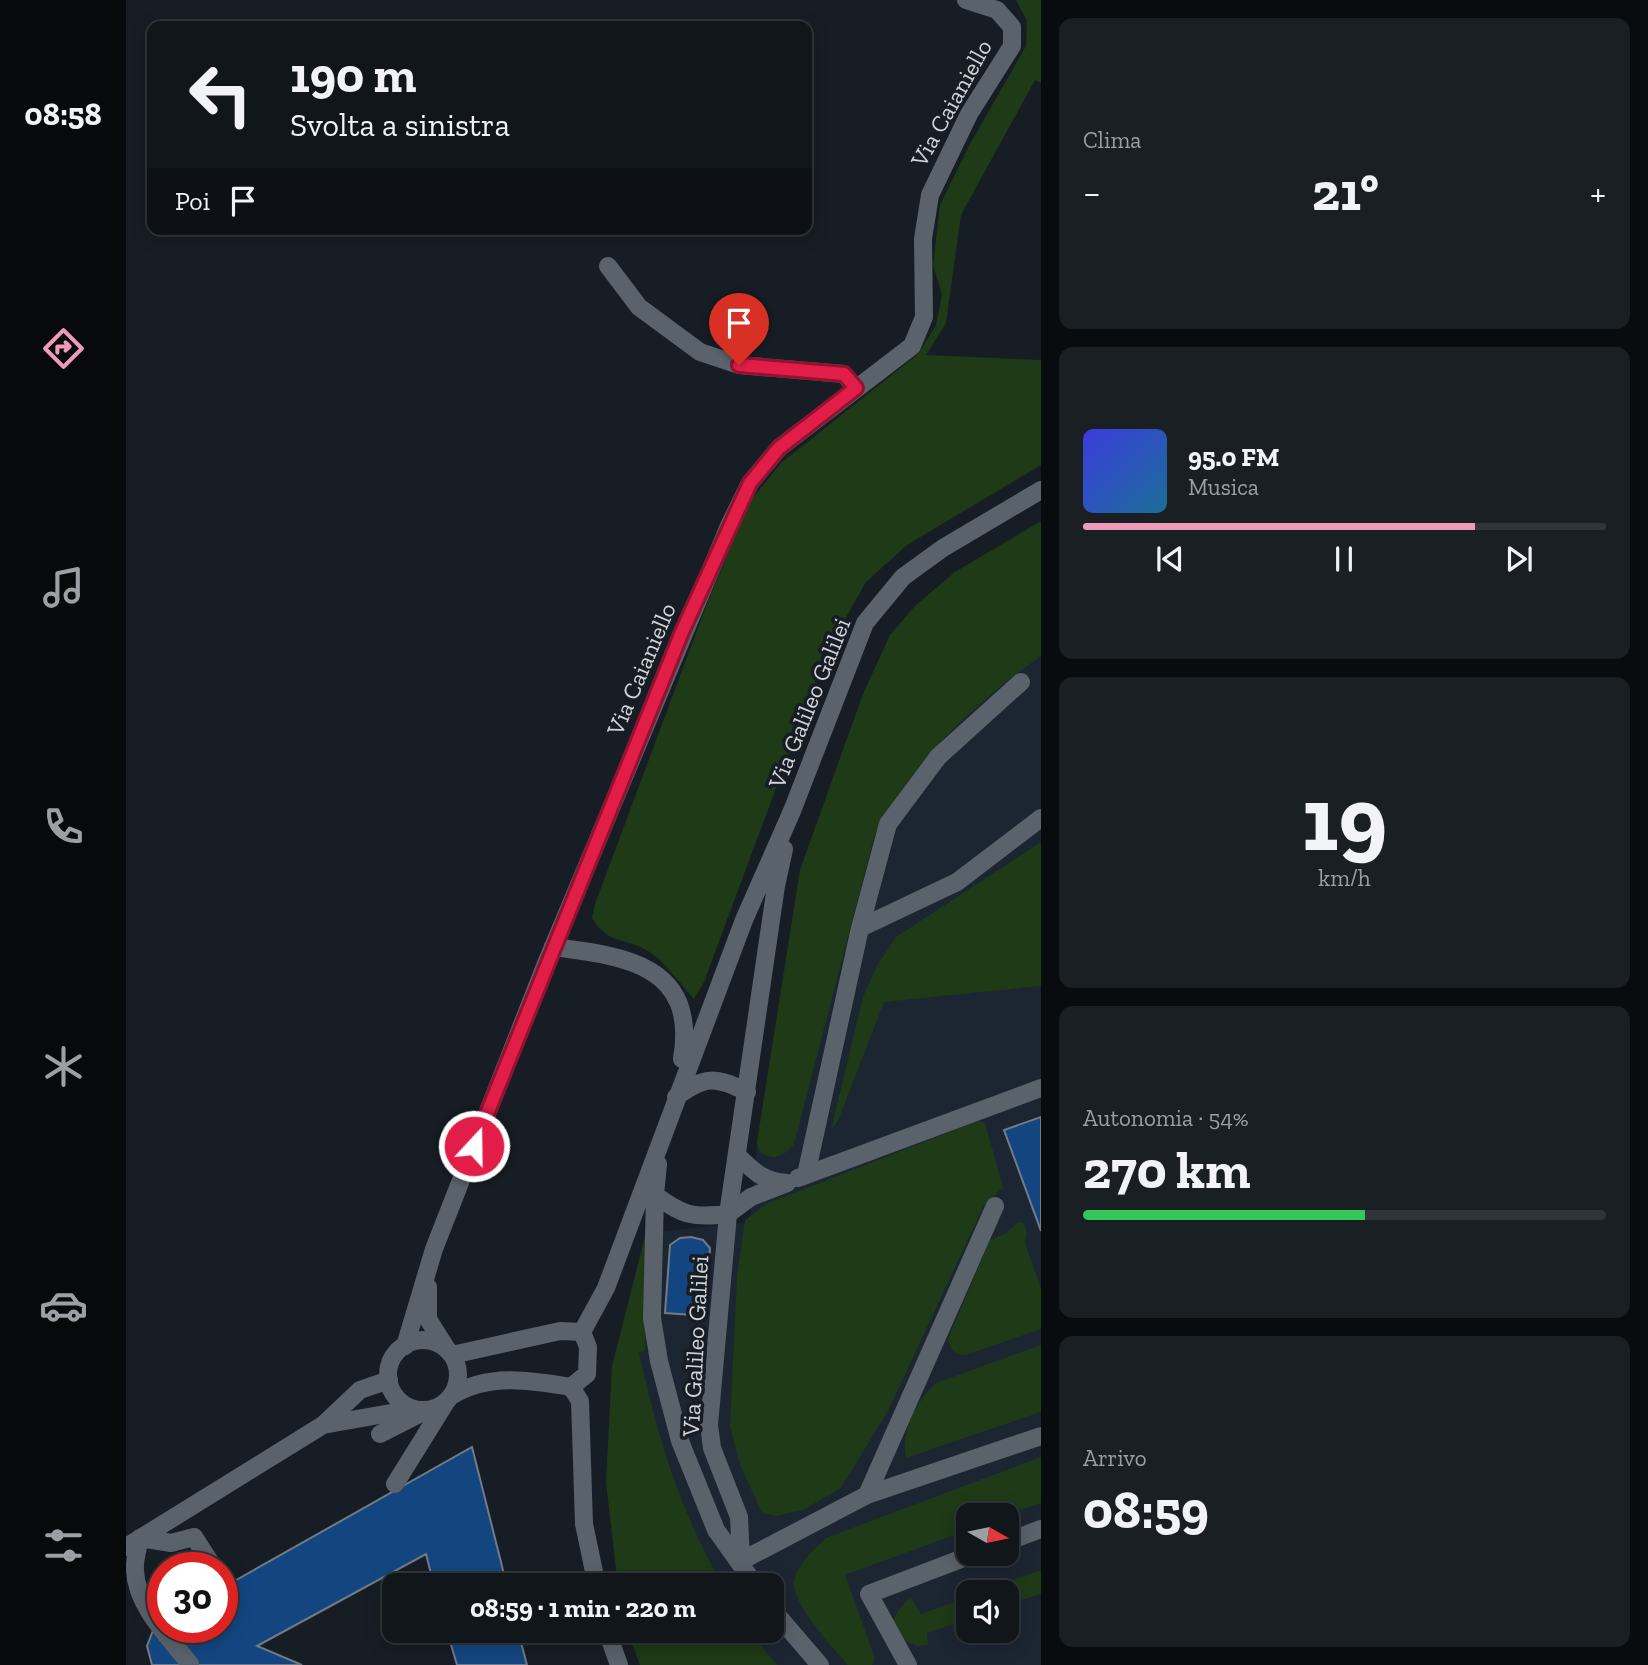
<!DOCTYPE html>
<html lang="it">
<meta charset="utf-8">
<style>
:root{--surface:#11161b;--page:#1a1f24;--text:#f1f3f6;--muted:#9c9fa3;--line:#30353a;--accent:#ef9ab9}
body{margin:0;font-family:"Zilla Slab",serif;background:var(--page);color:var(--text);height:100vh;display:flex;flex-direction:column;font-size:26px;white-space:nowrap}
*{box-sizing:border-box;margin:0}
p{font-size:23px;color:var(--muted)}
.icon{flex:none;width:38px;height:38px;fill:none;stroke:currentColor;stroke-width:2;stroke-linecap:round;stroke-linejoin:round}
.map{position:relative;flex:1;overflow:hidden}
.details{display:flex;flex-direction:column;gap:18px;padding:18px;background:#090c0f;width:607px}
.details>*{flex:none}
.hud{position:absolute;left:21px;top:21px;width:665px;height:214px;border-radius:14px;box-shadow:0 4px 18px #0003,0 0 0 2px var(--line);background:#11161b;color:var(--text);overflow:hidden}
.needle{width:46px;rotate:99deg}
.controls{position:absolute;left:830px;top:1503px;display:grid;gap:14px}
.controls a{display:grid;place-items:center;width:63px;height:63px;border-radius:14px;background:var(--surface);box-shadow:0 4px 18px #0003,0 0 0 2px var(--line);font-size:35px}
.speed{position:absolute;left:21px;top:1552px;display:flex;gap:14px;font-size:35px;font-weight:700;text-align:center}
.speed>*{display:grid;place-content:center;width:91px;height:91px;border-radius:50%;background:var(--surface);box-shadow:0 4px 18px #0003,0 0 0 2px var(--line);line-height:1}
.speed .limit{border:10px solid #d22;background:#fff;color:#111}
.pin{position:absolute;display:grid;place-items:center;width:60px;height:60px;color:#fff;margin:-72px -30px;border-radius:50% 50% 50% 0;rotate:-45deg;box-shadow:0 0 7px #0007}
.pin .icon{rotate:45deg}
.me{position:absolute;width:77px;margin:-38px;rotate:21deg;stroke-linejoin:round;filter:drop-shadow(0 0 5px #0008)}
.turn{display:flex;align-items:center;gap:24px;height:147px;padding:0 28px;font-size:32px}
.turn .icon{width:91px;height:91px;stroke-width:2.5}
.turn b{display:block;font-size:49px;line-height:60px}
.then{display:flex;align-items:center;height:66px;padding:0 28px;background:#0003;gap:14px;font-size:26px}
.big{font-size:52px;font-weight:800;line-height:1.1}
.details .widget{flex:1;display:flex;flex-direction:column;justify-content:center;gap:10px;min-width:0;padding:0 24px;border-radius:14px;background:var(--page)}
.details .dial{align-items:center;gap:0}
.dial b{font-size:91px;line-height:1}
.song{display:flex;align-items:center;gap:21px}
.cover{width:84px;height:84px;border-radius:10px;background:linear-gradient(135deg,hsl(240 70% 55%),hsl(200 70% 35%))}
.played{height:7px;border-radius:4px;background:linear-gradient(90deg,var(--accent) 75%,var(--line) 75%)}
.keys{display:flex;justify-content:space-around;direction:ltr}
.heat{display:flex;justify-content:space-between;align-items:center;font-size:38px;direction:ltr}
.charge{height:10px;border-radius:5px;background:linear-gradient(90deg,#34c759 54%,var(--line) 0)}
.trip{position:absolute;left:256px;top:1573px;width:402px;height:70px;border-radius:14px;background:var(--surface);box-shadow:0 4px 18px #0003,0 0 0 2px var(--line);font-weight:800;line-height:70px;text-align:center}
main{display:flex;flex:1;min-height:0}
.menu{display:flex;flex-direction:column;width:126px;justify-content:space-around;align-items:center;background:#07090b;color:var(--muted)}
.menu .icon{width:49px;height:49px}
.menu .on{color:var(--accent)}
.menu b{font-size:32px;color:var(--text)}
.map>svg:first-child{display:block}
.built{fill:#1c2632;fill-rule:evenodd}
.green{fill:#1e3a16}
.building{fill:#134681;stroke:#727a83;stroke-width:2}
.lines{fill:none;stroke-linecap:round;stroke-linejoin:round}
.lane{stroke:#5a626b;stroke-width:18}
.street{stroke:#5a626b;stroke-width:18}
.secondary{stroke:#5a626b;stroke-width:18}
.route-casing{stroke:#92132f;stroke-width:18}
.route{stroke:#e11d48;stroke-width:12}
.labels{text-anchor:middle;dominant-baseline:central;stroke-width:7;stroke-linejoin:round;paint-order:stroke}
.street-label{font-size:24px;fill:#d1d5da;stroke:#171d24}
</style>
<main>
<nav class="menu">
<b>08:58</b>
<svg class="icon on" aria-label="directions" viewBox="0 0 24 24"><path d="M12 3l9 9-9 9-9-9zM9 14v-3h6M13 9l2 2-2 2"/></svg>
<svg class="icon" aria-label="music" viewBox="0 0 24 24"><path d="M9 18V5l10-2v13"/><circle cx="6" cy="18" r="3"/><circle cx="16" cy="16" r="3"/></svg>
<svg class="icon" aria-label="phone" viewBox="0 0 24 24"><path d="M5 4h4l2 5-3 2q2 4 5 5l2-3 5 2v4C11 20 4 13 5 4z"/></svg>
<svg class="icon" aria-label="climate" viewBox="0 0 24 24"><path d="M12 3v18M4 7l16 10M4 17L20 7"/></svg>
<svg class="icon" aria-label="car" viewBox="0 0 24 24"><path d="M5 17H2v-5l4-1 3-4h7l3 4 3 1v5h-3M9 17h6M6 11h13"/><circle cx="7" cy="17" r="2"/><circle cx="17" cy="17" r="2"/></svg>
<svg class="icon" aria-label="filters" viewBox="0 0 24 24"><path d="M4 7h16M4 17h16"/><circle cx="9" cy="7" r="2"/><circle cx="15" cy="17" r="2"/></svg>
</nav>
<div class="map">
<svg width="915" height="1665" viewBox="0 0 915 1665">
<rect width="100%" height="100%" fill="#171d24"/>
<path class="built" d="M915,521V1665H514L502,1631H646V1586H492L480,1482L486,1366L520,1233L624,1222L631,1142L674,870L737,694L764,635L790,605L829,572ZM842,1516H880V1554H842ZM842,1592H880V1631H842Z"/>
<path class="green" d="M890,0H915V83L909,80L835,215L820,323L800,355L915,360V465L781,545L740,582L701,651L578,982L568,999C554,984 539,961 522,951C500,937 483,946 466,918L469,904L579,609L622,504L655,463L792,354L810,325L816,295L807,265L814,205L844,144L900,46L901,21Z
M915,521V656C849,702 784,764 748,837L668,1144C657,1157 648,1162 633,1151L631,1142L674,870L737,694L764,635L790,605L829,572Z
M915,842V986L758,1002L712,1121L705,1130L737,997L750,967L770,937Z
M852,1121L859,1123L877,1187L857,1207L763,1409L715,1488L679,1509L651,1516L636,1513L614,1464L604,1426L611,1276L619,1220L642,1203Z
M892,1222L898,1223L901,1233L899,1243L915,1288V1329L840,1355C829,1355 825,1351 822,1339L864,1240L880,1233Z
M520,1233L519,1351L513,1352C530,1432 555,1515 597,1585L492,1586L480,1482L486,1366Z
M915,1345V1412L780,1458C774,1432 791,1400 810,1383Z
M915,1457V1503L880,1515L842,1516V1530L719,1575L749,1658L746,1665H722C708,1649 665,1603 668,1582C670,1566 688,1549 700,1538Z
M915,1570V1594L880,1605V1592H853Z
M842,1597V1619L801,1633L802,1645L791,1646L767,1635C764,1619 773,1607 785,1598L795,1614Z
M502,1631H623L651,1665H514Z"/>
<path class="building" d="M915,1117V1231L878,1130Z
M565,1237L577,1240L584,1248L580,1316L539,1313L544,1245L554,1238Z
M346,1447L381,1586H308L300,1554L131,1646L176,1665H26L21,1646L28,1628H96V1588Z
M321,1631H392L401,1665H331Z"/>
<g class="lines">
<path class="lane" d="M482,266L513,307L574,352L613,365L718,374L730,389
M254,1434L301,1410
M269,1484L320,1402
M64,1664C43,1637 11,1607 9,1571C8,1560 12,1548 14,1538L45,1543L68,1537L88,1568"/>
<path class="street" d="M734,928L831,882L915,818
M611,1155C628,1172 637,1181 661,1183L625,1197L602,1214L583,1425L586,1448L613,1517L615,1561
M680,1175L734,928L762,824L812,757L895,682
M672,1178L915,1088
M529,1195L526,1318L533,1361L554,1441L590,1530L630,1586
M302,1287V1319L322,1351
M279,1346L308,1249L419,966L603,526L624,483L653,448L786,346L798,317L797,239L804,195L843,114L886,46V27L871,10L840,0
M741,1495L869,1206
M880,1542L915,1529
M615,1561L741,1495L915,1436
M646,1609L694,1665
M782,1665L743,1594L848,1554"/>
<path class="secondary" d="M427,947C499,956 572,965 556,1059
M550,1097C579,1076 589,1076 621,1092
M532,1164L529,1195C557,1216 568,1218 602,1214L650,886L658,849
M456,1332L480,1288L618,920L666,811L739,623L777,577L817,548L915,490
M262 1375a35 35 0 1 1 70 0a35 35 0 1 1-70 0Z
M445,1387L454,1401L458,1524L471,1586
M325,1396C362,1373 404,1380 445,1387L461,1374L462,1347L456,1332L434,1331L326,1355
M197,1425L287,1409
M0,1547L197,1425L234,1390L263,1380
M481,1631L493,1665"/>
</g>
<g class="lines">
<g class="route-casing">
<path id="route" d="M348,1146L556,632L624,483L653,448L730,388L718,374L613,365"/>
</g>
<use href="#route" class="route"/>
</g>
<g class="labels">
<g class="street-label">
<text transform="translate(825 103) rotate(-61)">Via Caianiello</text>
<text transform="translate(515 669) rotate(-67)">Via Caianiello</text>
<text transform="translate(683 703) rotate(-68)">Via Galileo Galilei</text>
<text transform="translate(569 1346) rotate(-87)">Via Galileo Galilei</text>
</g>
</g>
</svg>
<div class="controls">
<a><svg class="needle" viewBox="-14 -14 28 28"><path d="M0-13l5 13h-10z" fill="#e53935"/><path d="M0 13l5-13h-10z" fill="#9c9fa3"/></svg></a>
<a><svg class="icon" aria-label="sound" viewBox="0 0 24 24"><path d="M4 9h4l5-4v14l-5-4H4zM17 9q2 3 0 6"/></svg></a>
</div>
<div class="speed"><div class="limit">30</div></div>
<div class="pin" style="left:613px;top:365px;background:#d93025"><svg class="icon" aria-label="arrive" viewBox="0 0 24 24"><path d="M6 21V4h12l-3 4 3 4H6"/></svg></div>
<svg class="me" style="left:348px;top:1146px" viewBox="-20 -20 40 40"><circle r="17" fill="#e11d48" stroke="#fff" stroke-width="3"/><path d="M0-11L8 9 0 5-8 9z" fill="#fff"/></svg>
<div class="trip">08:59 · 1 min · 220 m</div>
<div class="hud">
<div class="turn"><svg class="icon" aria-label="left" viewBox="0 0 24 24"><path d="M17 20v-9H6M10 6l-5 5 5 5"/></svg><div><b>190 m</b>Svolta a sinistra</div></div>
<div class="then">Poi<svg class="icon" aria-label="arrive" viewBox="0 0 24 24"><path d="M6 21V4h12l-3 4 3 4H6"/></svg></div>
</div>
</div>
<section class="details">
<div class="widget"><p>Clima</p>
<div class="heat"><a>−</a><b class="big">21°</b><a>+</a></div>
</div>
<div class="widget">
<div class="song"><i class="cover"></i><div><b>95.0 FM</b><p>Musica</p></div></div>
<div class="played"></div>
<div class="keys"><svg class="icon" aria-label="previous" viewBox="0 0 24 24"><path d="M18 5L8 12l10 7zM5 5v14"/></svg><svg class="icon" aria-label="pause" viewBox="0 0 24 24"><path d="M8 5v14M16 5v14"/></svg><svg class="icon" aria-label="next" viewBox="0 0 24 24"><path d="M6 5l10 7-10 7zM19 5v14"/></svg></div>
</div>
<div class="widget dial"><b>19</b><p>km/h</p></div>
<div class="widget"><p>Autonomia · 54%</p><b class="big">270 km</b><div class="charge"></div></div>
<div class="widget"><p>Arrivo</p><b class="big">08:59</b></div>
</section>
</main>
